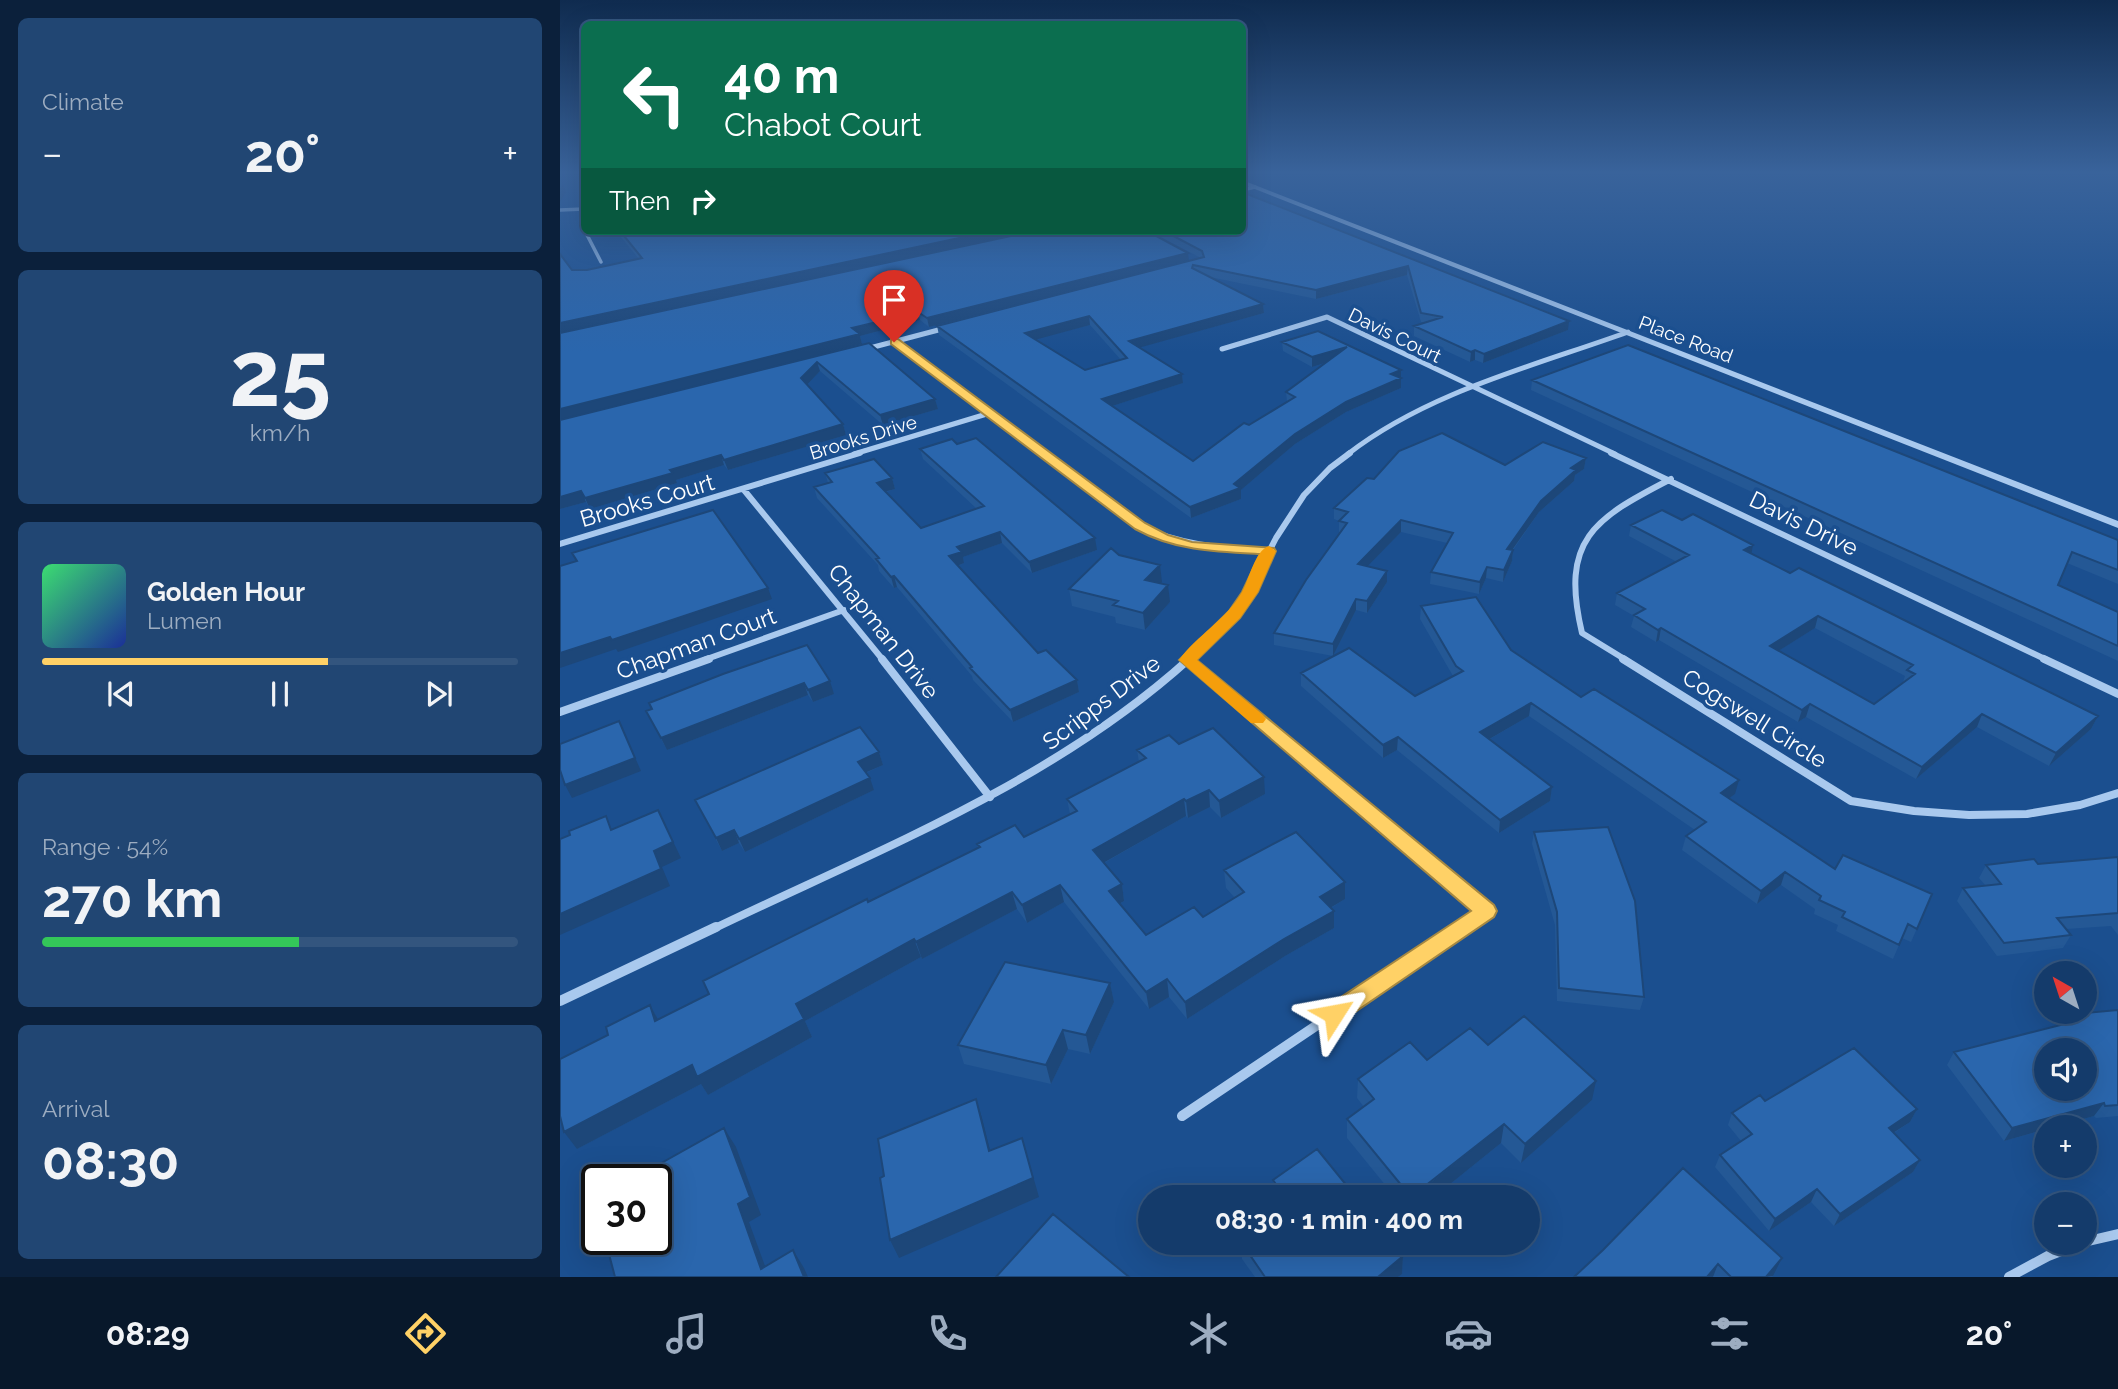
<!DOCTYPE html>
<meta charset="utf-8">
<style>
:root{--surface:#143b6b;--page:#214673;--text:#f1f3f6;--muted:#9dadc1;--line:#33557e;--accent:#ffd166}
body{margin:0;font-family:Raleway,sans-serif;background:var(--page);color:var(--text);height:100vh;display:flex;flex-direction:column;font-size:26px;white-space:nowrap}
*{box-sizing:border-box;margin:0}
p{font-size:23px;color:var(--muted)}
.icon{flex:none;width:38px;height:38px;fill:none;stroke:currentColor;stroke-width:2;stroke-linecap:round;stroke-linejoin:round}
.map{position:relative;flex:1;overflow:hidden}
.sheet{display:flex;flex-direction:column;gap:18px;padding:18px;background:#0b203b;width:560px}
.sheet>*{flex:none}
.hud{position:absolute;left:21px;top:21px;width:665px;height:214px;border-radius:10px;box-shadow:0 7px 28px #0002,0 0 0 2px var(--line);background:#0b6e4f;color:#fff;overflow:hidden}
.needle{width:46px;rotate:321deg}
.buttons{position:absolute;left:1474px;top:961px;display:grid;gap:14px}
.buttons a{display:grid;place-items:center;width:63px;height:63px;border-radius:50%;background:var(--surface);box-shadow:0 7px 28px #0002,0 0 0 2px var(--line);font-size:35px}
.speed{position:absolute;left:21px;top:1164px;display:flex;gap:14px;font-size:35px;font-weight:700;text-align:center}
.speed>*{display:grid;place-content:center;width:91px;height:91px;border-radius:50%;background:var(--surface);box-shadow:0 7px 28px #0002,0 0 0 2px var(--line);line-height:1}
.speed .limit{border:4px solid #111;border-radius:10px;background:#fff;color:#111}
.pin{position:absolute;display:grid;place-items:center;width:60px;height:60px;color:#fff;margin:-72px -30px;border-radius:50% 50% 50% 0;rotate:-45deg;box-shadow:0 0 7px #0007}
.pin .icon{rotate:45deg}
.me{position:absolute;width:77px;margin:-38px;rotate:56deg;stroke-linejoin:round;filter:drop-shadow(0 0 5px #0008)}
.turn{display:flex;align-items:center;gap:24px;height:147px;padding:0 28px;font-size:32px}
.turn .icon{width:91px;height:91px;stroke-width:2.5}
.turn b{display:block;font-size:49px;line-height:60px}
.then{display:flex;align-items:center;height:66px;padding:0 28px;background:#0003;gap:14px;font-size:26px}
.big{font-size:52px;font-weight:700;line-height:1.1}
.sheet .tile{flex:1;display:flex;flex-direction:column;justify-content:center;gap:10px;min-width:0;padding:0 24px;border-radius:10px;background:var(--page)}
.sheet .dial{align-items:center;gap:0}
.dial b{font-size:91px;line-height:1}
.song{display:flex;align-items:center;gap:21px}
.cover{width:84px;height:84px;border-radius:10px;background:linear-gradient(135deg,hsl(140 70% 55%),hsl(230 70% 35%))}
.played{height:7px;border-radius:4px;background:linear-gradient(90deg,var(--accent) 60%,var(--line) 60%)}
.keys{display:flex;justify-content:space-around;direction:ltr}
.heat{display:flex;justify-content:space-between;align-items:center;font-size:38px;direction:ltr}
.charge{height:10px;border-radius:5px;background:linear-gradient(90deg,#34c759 54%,var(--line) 0)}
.trip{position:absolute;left:578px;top:1185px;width:402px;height:70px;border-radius:35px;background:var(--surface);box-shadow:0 7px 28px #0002,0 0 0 2px var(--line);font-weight:700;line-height:70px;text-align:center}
.tabs{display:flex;height:112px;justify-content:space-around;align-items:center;background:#08182b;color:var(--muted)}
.tabs .icon{width:49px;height:49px}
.tabs .selected{color:var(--accent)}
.tabs b{font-size:32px;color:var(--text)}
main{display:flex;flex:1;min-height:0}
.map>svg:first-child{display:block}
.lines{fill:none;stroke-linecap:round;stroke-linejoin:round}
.minor-far4{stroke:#a9c9ee;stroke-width:3.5}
.minor-far3{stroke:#a9c9ee;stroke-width:5}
.minor-far2{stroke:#a9c9ee;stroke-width:6}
.minor-far1{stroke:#a9c9ee;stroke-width:8}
.minor{stroke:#a9c9ee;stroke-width:10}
.tertiary{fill:#a9c9ee;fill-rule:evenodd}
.wall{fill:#245895;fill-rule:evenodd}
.shaded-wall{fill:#1d4779}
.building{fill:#2a66ad;stroke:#1d4779;stroke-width:2;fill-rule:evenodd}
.route{fill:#ffd166;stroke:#a68842;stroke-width:2}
.slow{fill:#f59e0b}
.labels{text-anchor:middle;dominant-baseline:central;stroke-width:7;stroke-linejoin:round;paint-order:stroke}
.far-street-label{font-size:19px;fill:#fff;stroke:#1b4f8f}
.street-label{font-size:23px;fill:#fff;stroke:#1b4f8f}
</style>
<main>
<section class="sheet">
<div class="tile"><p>Climate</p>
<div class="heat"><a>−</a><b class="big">20°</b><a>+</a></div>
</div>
<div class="tile dial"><b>25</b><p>km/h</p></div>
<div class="tile">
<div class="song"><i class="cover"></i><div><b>Golden Hour</b><p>Lumen</p></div></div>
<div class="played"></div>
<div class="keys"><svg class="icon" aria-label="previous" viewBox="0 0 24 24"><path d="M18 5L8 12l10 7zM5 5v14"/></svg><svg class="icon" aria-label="pause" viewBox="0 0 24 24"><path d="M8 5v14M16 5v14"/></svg><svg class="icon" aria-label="next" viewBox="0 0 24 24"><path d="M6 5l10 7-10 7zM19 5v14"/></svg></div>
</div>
<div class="tile"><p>Range · 54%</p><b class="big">270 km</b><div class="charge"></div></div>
<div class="tile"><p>Arrival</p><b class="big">08:30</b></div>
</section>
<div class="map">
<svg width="1558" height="1277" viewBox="0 0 1558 1277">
<rect width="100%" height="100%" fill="#1b4f8f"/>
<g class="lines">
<path class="minor-far4" d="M682,190L695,187
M0,210L24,209
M24,229L41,262"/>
<path class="minor-far3" d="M334,342L484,454
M306,349L386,328
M662,349L767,317L1055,454
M294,454L430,413
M788,454C868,392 974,366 1068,332"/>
<path class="minor-far2" d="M482,453L580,526C621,546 664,548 709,551
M1051,453L1487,660
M184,490L323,660
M0,544L300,453
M144,660L284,610
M627,660L681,606L716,538L744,495L770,468L790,453
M1066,660L1022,633C1000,540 1033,519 1111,479"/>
<path class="minor-far1" d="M322,659L430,797
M1063,659L1291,801L1354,811L1409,815L1467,814L1520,805L1558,793
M1484,659L1558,694
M627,661L926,911L900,929
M0,712L149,659
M153,929C317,850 492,783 629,659"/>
<path class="minor" d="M0,1001L156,927
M622,1116L903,927
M1524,1242L1558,1234
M1449,1277L1488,1256L1524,1242"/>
<path class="tertiary" d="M682,180L1558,521V528L682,184Z"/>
</g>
<path class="wall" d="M682,192L1008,330L923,363L915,360L910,362L854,336V326L866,323L861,322L847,275L756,299L650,277L703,304L704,313L580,347L622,374L623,383L552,406L633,461L689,425L727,402L726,392L765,363L752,367L723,351L722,342L841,370V388L786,412L735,444L681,490V499L631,518L379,335L377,326L541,283L369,327L360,320L300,336L302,344L103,394L309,343L375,399L378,409L323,425L260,371L247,385L283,424L286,435L168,470L164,465L116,480L117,483L30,509L26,502L0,509V333L629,261L641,258L589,231H682ZM530,325L561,360L525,370L476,339Z
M56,231H202L228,232L0,333L12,270H27L79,259Z
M972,380L1558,540V584L1507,563L1498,585L1558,612V661L971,390Z
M360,449L537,550L472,573L442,543L403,557L404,563L398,566L478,653L517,680L519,692L453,722L413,680L412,676L337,587L334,588L319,571L318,565L257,498L254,487L268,483L265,473L332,478L335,489L326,492L361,528L417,509L363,459Z
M1026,458L1024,469L1015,475L1014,481L979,512L953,550L952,561L943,582L926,578L919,594L870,584L871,572L887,543L841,532L807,566L827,571V582L807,613L796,610L773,656L714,645V633L781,532H779V521L774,519V508L814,479L945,465Z
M1071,525L1191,554L1230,573L1538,716L1531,729L1489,766L1417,727L1356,779L1246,717L1238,722L1099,640L1096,642L1071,627L1074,616L1055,605L1057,593L1117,562L1069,536ZM1255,628L1345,676L1343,682L1314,704L1218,651Z
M559,555L602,582L600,583L610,602L585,630L556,623L555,617L512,606L509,589Z
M861,606L951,650L1021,697L1175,794L1169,798L1275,869L1372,894L1351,942L1342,938L1333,959L1276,931L1278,925L1254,914L1255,909L1221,885L1197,904L1122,850L1126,836L1135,830L969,716L930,739L992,787L990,801L939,833L837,750L823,758L741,686V673L855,696L893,676L860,619Z
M247,645L274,694L253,702L248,695L107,750L86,711Z
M619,744L705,794L661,818L650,807L628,818L626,816L544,863L562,884L564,901L560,904L586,935L643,917L675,898L666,888L664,870L785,899L771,908L774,911V928L725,956L627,1019L609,997L589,1009L504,902L467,923L457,909L362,959L361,957L245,1021L252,1037L148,1095L141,1084L17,1149L48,1035L90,1005L98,1020L149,994L308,902L418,848L417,844L464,837L510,814L507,799L579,762L577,750Z
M319,752L323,765L306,773L314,790L185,852L179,843L162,851L135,800Z
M974,832L1084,997L1080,1010L997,1001L995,925L972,844Z
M1558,857V935L1551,926L1506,929L1511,935L1503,948L1437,956L1397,901L1403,888L1425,885L1419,878L1426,865L1478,864Z
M550,983L554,1002L530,1054L508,1049L491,1084L404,1064L398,1045Z
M1558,1010V1116L1536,1118L1534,1116L1444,1141L1387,1065L1394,1052L1495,1026L1503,1015Z
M928,1045L1032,1100L961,1163L941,1143L874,1197H835L787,1138V1119L804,1107L797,1098L798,1079Z
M1205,1101L1357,1109L1350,1122L1334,1133L1360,1160L1353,1172L1274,1226L1251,1202L1209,1231L1155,1167L1160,1155L1181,1141L1168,1125L1172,1113Z
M1123,1168L1213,1277H1014L1043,1250Z
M713,1180L796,1197H714Z
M681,1242H832L843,1256L842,1274L838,1277H695L682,1259Z"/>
<path class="shaded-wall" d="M3,184L6,192L0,202V189Z
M432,231H471L0,333V323Z
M628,253L629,262L369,327L367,318Z
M848,266L847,275L756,299V290Z
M703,304L704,313L571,350L569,341Z
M358,312L360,320L300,336L302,344L0,421V409L292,328Z
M529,316L530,325L467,342L465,333Z
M1009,321L1008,330L923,363L924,354Z
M787,347V356L752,367V357Z
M915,350V360L910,362L911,352Z
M257,362L260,371L244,388L241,378Z
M841,370V388L786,412L735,444L681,490V499L631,518L630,507L674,484L735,434L831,374Z
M622,374L623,383L543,409L542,399Z
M375,399L378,409L323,425L320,415Z
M283,424L286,435L168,470L164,460Z
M161,455L164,465L116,480L117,483L30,509L25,498L110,470Z
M1026,458L1024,469L1015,475L1014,481L979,512L945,560L947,549L981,501L1011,468Z
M332,478L335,489L320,493L317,483Z
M21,491L26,502L0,509V497Z
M841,520V532L798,576V564Z
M440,532L442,543L403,557L404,563L392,568L389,556L397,547Z
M535,538L537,550L472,573L469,562Z
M1193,545L1191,556L1184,550Z
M953,550L952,561L943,582L944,570Z
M600,565L602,582L587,597L585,580Z
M927,567L926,578L919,594L920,582Z
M827,571V582L807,613V601Z
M334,576L337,587L334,588L331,577Z
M608,585L610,602L585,630L583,613Z
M208,588L212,599L58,652L56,649L0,668V653Z
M796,599V610L773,656V644Z
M1258,616L1255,628L1207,658L1210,646Z
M1101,628L1099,640L1096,642L1098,630Z
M517,680L519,692L453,722L450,710Z
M270,681L274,694L253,702L248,690Z
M244,683L248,695L107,750L101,738Z
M971,703L969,716L919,745L920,732Z
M1250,704L1246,717L1238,722L1242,710Z
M1422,714L1417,727L1356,779L1362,767Z
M1538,716L1531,729L1489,766L1496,753Z
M59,721L81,771L12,798L5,785Z
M838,737L837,750L823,758V745Z
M319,752L323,765L302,774L298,762Z
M704,777L705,794L661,818L659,801Z
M310,778L314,790L185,852L179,839Z
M1179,780L1175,794L1157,807L1161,793Z
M992,787L990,801L939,833L940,820Z
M649,790L650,807L628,818L626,801Z
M624,799L626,816L536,867L533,850Z
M98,810L121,858L102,867L110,886L0,935V914L94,851Z
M174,830L179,843L162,851L156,838Z
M1225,872L1221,885L1197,904L1201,891Z
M785,882V899L760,914V897Z
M562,884L564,901L552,908L549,891Z
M500,885L504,902L467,923L462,905Z
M452,892L457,909L362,959L356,942Z
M774,911V928L725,956L627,1019L625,1002L724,939Z
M354,939L361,957L245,1021L252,1037L148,1095L141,1084L17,1149L4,1132Z
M607,979L609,997L589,1009L586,992Z
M550,983L554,1002L530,1054L526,1035Z
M90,1005L100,1023L95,1021Z
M503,1030L508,1049L491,1084L486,1065Z
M1036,1081L1032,1100L961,1163L965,1144Z
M416,1099L422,1118L435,1170L429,1151Z
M1544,1103L1534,1116L1494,1127H1486V1129L1444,1141L1452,1128Z
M1357,1109L1350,1122L1322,1140L1329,1128Z
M944,1124L941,1143L874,1197H853Z
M164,1128L176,1147L201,1215L189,1222L209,1277L201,1269L178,1204Z
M462,1138L479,1197L339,1258L330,1240Z
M1360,1160L1353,1172L1274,1226L1280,1214Z
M1257,1189L1251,1202L1209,1231L1215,1219Z
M233,1250L244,1268L248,1277H244Z
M843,1256L842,1274L838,1277H818Z
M1222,1258L1213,1276L1206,1277Z
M1158,1264L1153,1277H1147Z"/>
<path class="building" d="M682,192L1009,321L924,354L915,350L911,352L854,326L883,317L861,313L848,266L756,290L633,265L632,268L703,304L569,341L622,374L542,399L633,461L684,423L689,425L735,397L726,392L787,347L752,357L722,342L758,331L841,370L831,374L841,378L786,402L735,434L674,484L680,488L630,507L377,326L644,257L642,251L604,231H682ZM529,316L567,358L525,370L465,333Z
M60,231L228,232L432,231L0,323V254L12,270H27L82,258Z
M474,231H587L628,253L367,318L358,312L292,328L300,334L0,409V333Z
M309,343L375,399L320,415L257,362L241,378L283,424L164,460L161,455L110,470L113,473L25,498L21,491L0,497V420Z
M1068,345L1558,540V570L1512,552L1498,585L1558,612V646L972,380Z
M882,433L945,465L983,442L1026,458L1011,468L1016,470L981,501L947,549L953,550L944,570L927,567L920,582L871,572L893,533L841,520L798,564L827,571L807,601L796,599L773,644L714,633L746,580L787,523L779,521L788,512L774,508L807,478L814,479L839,451Z
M416,438L535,538L469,562L440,532L397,547L402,552L389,556L478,653L486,650L517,680L450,710L410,668L412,667L334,576L331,577L316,559L319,558L254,487L272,482L265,473L314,459L332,478L317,483L361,528L424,506L360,449L392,439L397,444Z
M153,510L208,588L52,640L50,637L0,653V566L17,561L12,553Z
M1102,510L1122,520L1133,514L1193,545L1184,550L1230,573L1239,568L1538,716L1496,753L1422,714L1362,767L1250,704L1242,710L1101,628L1098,630L1074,615L1085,609L1057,593L1129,555L1071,525ZM1258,616L1353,665L1347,670L1355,674L1314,704L1210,646Z
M551,548L559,555L600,565L585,580L608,585L583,613L553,605L558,601L509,589Z
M916,597L951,650L1021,697L1034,689L1179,780L1161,793L1275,869L1283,855L1372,894L1357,929L1348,924L1339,945L1282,917L1285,912L1259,900L1261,896L1225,872L1201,891L1126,836L1146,822L971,703L920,732L992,787L940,820L838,737L823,745L741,673L789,648L855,696L903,671L896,666L861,606Z
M247,645L270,681L248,690L244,683L101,738L86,711L92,709L89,703L163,674Z
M59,721L75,758L5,785L0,770V744Z
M300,727L319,752L298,762L310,778L179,839L174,830L156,838L135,800Z
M653,728L704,777L659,801L649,790L626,801L624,799L533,850L562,884L549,891L586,935L634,907L643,917L684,892L664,870L736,832L785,882L760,897L774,911L724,939L625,1002L607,979L586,992L500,885L462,905L452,892L356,942L354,939L236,1004L244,1019L137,1077L132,1065L4,1132L0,1116V1059L48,1035L46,1027L90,1005L95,1021L149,994L143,981L307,899L308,902L420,847L417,844L455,825L464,837L517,811L507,799L586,758L577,750L609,735L619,744Z
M98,810L113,842L94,851L101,869L0,914V839L10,835L9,831L46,816L51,830Z
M1048,827L1075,901L1084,997L999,988L997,912L974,832Z
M1558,857V913L1497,918L1511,935L1444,943L1403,888L1441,884L1426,865L1474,859L1478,864Z
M445,962L550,983L526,1035L503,1030L486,1065L398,1045Z
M1558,1010V1105L1545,1106L1544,1103L1452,1128L1394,1052L1508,1023L1503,1015ZM1486,1050H1524V1088H1486Z
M964,1016L1036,1081L965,1144L944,1124L851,1197L787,1119L814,1099L798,1079L850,1042L867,1060L910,1028L928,1045Z
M1294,1048L1357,1109L1329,1128L1360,1160L1280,1214L1257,1189L1215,1219L1160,1155L1192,1134L1172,1113L1200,1095L1205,1101Z
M416,1099L429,1151L462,1138L473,1178L330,1240L320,1178L324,1176L318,1139Z
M164,1128L190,1197L178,1204L201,1269L233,1250L244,1277H55L45,1239H96V1180H81L80,1175Z
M757,1149L796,1197H725L713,1180Z
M1123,1168L1222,1258L1206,1277H1171L1158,1264L1147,1277H1014L1043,1250Z
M493,1214L569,1277H436Z
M681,1242H832L843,1256L818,1277H705Z"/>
<linearGradient id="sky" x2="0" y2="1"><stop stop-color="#0f2b4f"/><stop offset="0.49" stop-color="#39639b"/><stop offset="1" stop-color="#39639b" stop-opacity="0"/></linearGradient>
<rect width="1558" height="352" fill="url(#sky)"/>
<path class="route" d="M331,339H338L585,523L608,535L632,542L714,548L716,551L698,592L680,618L637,660L934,905L937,911L934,917L782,1021L774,1023L766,1021L763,1014L766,1007L911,911L619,660L669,611L682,592L700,554C656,552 615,551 575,529L331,344Z"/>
<path class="slow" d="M709,546L716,551L698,592L680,618L637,660L703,715L706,719L703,723H691L619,660C637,635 666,620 682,592C689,580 695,550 709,546Z"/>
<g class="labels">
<g class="far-street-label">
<text transform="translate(835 335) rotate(26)">Davis Court</text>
<text transform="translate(1126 339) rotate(21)">Place Road</text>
<text transform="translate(303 437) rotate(-17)">Brooks Drive</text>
</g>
<g class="street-label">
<text transform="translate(87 500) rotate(-16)">Brooks Court</text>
<text transform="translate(1244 523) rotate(26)">Davis Drive</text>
<text transform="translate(324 631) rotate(52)">Chapman Drive</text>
<text transform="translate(136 643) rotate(-20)">Chapman Court</text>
<text transform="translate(541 702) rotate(-37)">Scripps Drive</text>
<text transform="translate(1195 718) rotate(32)">Cogswell Circle</text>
</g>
</g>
</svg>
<div class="buttons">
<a><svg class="needle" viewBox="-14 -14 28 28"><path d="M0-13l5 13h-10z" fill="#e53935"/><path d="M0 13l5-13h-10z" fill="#9dadc1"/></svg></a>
<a><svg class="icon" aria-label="sound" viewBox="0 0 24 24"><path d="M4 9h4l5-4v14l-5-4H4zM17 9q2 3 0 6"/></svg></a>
<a>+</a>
<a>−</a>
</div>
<div class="speed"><div class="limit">30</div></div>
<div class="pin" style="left:334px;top:342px;background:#d93025"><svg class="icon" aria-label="arrive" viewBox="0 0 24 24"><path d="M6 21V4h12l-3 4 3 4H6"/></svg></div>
<svg class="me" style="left:774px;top:1014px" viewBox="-20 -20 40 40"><path d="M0-17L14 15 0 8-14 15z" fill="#ffd166" stroke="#fff" stroke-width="4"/></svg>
<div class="trip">08:30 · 1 min · 400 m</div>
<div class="hud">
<div class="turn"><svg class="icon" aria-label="left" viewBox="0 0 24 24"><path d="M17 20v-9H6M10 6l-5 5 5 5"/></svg><div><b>40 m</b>Chabot Court</div></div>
<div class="then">Then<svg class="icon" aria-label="right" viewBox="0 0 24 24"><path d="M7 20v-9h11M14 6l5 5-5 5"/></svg></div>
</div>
</div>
</main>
<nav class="tabs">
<b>08:29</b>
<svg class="icon selected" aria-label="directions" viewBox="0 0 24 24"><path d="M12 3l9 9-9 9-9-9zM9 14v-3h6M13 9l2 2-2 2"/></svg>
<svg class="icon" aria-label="music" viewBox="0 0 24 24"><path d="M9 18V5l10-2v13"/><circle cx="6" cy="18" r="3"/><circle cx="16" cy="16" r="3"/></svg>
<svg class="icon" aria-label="phone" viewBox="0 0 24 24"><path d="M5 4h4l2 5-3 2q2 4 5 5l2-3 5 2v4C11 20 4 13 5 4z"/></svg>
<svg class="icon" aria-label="climate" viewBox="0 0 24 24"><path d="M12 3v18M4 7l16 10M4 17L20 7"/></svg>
<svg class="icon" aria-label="car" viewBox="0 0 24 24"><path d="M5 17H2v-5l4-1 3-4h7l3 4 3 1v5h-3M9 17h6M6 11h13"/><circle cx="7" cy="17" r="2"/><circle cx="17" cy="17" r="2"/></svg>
<svg class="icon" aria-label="filters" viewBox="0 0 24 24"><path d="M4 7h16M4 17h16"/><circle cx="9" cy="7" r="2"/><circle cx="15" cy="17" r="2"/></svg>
<b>20°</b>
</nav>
